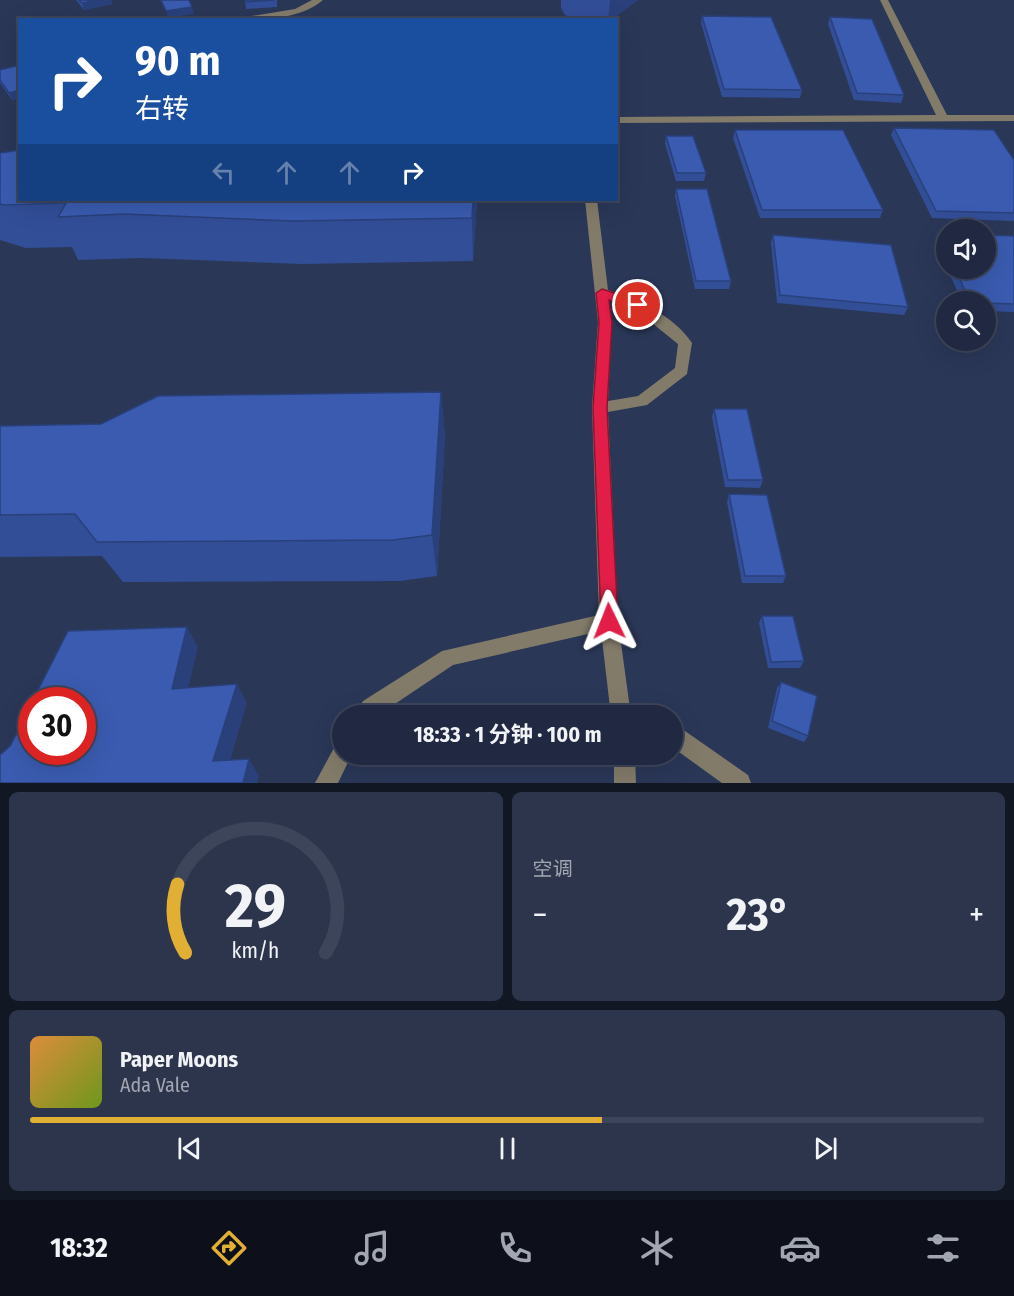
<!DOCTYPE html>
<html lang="zh">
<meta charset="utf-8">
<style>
:root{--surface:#202941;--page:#2d354c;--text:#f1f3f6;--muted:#a2a6b1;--line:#3d455a;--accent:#e0af34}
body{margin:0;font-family:"Fira Sans Condensed","Noto Sans SC",sans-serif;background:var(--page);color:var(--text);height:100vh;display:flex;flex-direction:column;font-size:22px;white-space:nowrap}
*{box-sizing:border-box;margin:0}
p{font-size:20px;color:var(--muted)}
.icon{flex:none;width:33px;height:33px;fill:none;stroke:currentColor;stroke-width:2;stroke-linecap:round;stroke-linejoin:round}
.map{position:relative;height:783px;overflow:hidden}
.drawer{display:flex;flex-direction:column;gap:9px;padding:9px;background:#121724;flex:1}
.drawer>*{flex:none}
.top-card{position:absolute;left:18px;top:18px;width:600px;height:183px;border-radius:0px;box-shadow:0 6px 24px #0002,0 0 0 2px var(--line);background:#1a4fa0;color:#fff;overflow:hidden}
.tools{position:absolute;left:936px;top:219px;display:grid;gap:12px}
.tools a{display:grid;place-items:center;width:60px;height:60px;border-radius:50%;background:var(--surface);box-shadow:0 6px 24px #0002,0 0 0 2px var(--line);font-size:30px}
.speed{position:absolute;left:18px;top:687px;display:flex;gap:12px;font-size:30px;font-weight:700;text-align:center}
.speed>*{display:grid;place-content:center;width:78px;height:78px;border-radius:50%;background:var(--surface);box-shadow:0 6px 24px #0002,0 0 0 2px var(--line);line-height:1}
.speed .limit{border:9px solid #d22;background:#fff;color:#111}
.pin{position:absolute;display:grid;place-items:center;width:51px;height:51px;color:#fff;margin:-26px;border:3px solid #fff;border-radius:50%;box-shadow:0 2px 6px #0007}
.me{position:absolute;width:66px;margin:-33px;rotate:358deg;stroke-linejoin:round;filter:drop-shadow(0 0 4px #0008)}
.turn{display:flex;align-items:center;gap:21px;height:126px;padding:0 18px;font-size:27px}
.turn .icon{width:78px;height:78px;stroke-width:2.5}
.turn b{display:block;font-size:42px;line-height:51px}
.lanes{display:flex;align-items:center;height:57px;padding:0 18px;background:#0003;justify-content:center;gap:30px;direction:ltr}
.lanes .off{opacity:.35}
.big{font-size:45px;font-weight:700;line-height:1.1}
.drawer .tile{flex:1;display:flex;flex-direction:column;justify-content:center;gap:9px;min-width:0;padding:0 21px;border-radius:9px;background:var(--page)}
.drawer .dial{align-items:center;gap:0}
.dial svg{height:156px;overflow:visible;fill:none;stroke:var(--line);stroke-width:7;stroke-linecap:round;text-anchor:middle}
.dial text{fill:var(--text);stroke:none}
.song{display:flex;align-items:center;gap:18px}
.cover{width:72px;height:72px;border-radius:9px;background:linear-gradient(135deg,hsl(30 70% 55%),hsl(80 70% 35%))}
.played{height:6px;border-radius:3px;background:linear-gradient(90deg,var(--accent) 60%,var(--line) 60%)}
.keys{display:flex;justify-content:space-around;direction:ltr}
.heat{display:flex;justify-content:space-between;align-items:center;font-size:33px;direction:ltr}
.drawer .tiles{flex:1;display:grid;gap:9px;grid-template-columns:1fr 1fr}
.tile:last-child{grid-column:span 2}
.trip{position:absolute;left:332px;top:705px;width:351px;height:60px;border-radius:30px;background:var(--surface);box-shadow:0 6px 24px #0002,0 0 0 2px var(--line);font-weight:700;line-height:60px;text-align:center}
.tabs{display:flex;height:96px;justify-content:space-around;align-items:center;background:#0d101a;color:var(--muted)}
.tabs .icon{width:42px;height:42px}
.tabs .current{color:var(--accent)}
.tabs b{font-size:27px;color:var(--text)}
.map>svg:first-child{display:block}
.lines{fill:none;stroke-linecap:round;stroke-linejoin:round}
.minor{fill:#837b6a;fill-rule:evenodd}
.wall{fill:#324e97}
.shaded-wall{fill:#29407b}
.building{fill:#3a5bb0;stroke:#29407b;stroke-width:1.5}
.route{fill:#e11d48;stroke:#92132f;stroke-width:1.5}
</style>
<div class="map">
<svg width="1014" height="783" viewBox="0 0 1014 783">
<rect width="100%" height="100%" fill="#2a3757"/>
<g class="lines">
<path class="minor" d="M312,0H323C298,21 258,20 227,20L295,9Z
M880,0H888L947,115H1014V121L616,123V117L936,115Z
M585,200H597L608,290C638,301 674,315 692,343L687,374L647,405L608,412L618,621L631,716H611L601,631L453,665L377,716H355L363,701L442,651L599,615L592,408L598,322ZM609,300L642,315L678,344L675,368L638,396L608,401L612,322Z
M672,727L685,731L748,775L751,783H722L672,747Z
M342,743V754H352L338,783H315L335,746Z
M614,754H635L636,783H614Z"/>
</g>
<path class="wall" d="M76,0H111L112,4L84,10Z
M245,0H277V7L246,9Z
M561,0H638L611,20H579L565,15L561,8Z
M702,16L802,90L800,98L722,97L701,23Z
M830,17L904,95L901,103L854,100L828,24Z
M20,65V98L12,100L0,83V70Z
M894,128L1014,160V221L932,218L891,135Z
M735,130L883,210L880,218H760L733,138Z
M666,136L706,173L704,181H676L665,144Z
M0,153L477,200L473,261L302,264L141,258L78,260L72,247L26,248L0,240Z
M676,189L731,281L729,289H695L675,196Z
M938,233H946V267L935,241Z
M773,235L908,307L904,315L777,303L771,243Z
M1014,236V312L986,311V302H962L947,268H986Z
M441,392L445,436L437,576L400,581L123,582L102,556L0,557V426L101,424Z
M714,409L763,480L760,488L725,487L712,417Z
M729,494L786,576L783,583H742L727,502Z
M762,616L804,661L800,668H768L759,623Z
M781,682L808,736L804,742L768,728L777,688Z"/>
<path class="shaded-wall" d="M96,0H111L112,4L84,10L82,3Z
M610,0H638L611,20H608Z
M192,7L194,14L168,18L166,11Z
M20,90V98L12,100L9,93Z
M473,200H477L473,261L472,218Z
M441,392L445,436L437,576L432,535Z
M187,627L198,647L184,707L172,689Z
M237,684L247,703L225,778L213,761Z
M249,759L259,776L257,783H243Z"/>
<path class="building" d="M79,0H96L82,3Z
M161,0H189L192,7L166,11Z
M245,0H274L245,2Z
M72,16L74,20H56Z
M702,16L771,17L802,90L724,89Z
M830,17L872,19L904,95L857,93Z
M20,65V90L9,93L0,80V70Z
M894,128L994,130L1014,160V213L936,211Z
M735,130H843L883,210H762Z
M666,136H693L706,173H677Z
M20,150V200H473L472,218L292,221L124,214L58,217L66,203L4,205L0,204V153Z
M676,189H707L731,281H696Z
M938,233H946V251Z
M773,235L891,245L908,307L780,295Z
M986,235L1014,236V304L986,303V302H970L955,268H986Z
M441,392L432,535L393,540L97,542L75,514L0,515V426L101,424L158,396Z
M714,409H747L763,480H728Z
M729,494L767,495L786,576H745Z
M762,616H793L804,661L771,662Z
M187,627L172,689L237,684L213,761L249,759L243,783H0V755L10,746L32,704V752H82V700H33L68,631Z
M781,682L817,696L808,736L772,721Z"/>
<path class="route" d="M602,289L642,302L644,305L638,309L609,300L612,322L607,408L618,621L615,627L609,629L603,627L601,621L593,408L599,322L596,293Z"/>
</svg>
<div class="tools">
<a><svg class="icon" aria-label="sound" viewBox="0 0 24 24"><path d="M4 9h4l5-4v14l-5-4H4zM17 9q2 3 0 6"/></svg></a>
<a><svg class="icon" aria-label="search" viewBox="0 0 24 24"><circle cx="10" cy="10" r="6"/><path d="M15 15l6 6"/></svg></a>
</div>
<div class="speed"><div class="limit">30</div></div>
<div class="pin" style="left:638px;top:305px;background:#d93025"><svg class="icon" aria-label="arrive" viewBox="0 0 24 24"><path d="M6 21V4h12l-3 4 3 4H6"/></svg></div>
<svg class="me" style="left:609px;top:621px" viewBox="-20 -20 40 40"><path d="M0-17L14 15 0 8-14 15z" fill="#e11d48" stroke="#fff" stroke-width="4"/></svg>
<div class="trip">18:33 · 1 分钟 · 100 m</div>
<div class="top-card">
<div class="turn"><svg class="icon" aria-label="right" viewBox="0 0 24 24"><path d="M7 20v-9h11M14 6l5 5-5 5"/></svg><div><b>90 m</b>右转</div></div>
<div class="lanes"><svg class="icon off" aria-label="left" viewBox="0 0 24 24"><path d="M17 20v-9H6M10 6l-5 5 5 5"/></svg><svg class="icon off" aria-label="ahead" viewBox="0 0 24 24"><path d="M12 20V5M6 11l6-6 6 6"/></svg><svg class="icon off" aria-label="ahead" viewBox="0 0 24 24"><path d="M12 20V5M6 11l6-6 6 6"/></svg><svg class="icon" aria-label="right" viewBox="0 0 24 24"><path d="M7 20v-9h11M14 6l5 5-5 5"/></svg></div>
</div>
</div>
<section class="drawer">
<div class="tiles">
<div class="tile dial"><svg viewBox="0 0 100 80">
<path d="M14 69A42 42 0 1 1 86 69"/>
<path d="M14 69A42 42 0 0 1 10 34" stroke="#e0af34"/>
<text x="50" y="56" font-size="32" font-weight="700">29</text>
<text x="50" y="72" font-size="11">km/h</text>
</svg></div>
<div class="tile"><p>空调</p>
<div class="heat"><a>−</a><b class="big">23°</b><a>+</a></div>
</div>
<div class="tile">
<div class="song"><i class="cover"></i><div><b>Paper Moons</b><p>Ada Vale</p></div></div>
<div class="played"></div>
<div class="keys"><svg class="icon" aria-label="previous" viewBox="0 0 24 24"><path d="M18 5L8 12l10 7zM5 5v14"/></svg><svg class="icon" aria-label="pause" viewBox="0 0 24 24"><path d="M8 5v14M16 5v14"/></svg><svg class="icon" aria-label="next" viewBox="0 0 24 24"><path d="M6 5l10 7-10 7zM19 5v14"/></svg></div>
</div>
</div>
</section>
<nav class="tabs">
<b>18:32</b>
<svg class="icon current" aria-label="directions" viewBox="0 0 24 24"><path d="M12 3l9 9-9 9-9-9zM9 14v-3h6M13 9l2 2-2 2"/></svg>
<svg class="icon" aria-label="music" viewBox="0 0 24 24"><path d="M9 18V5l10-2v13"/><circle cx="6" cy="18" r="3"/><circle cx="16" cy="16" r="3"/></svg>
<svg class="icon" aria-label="phone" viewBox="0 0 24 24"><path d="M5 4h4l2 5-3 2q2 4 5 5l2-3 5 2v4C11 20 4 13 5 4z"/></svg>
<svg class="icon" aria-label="climate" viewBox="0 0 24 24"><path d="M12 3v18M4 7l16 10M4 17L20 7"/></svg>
<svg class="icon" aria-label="car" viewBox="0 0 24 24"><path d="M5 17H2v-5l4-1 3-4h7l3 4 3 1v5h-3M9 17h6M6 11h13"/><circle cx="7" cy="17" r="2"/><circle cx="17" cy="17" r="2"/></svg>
<svg class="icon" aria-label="filters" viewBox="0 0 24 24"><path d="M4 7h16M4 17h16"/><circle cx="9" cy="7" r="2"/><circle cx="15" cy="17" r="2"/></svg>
</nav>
